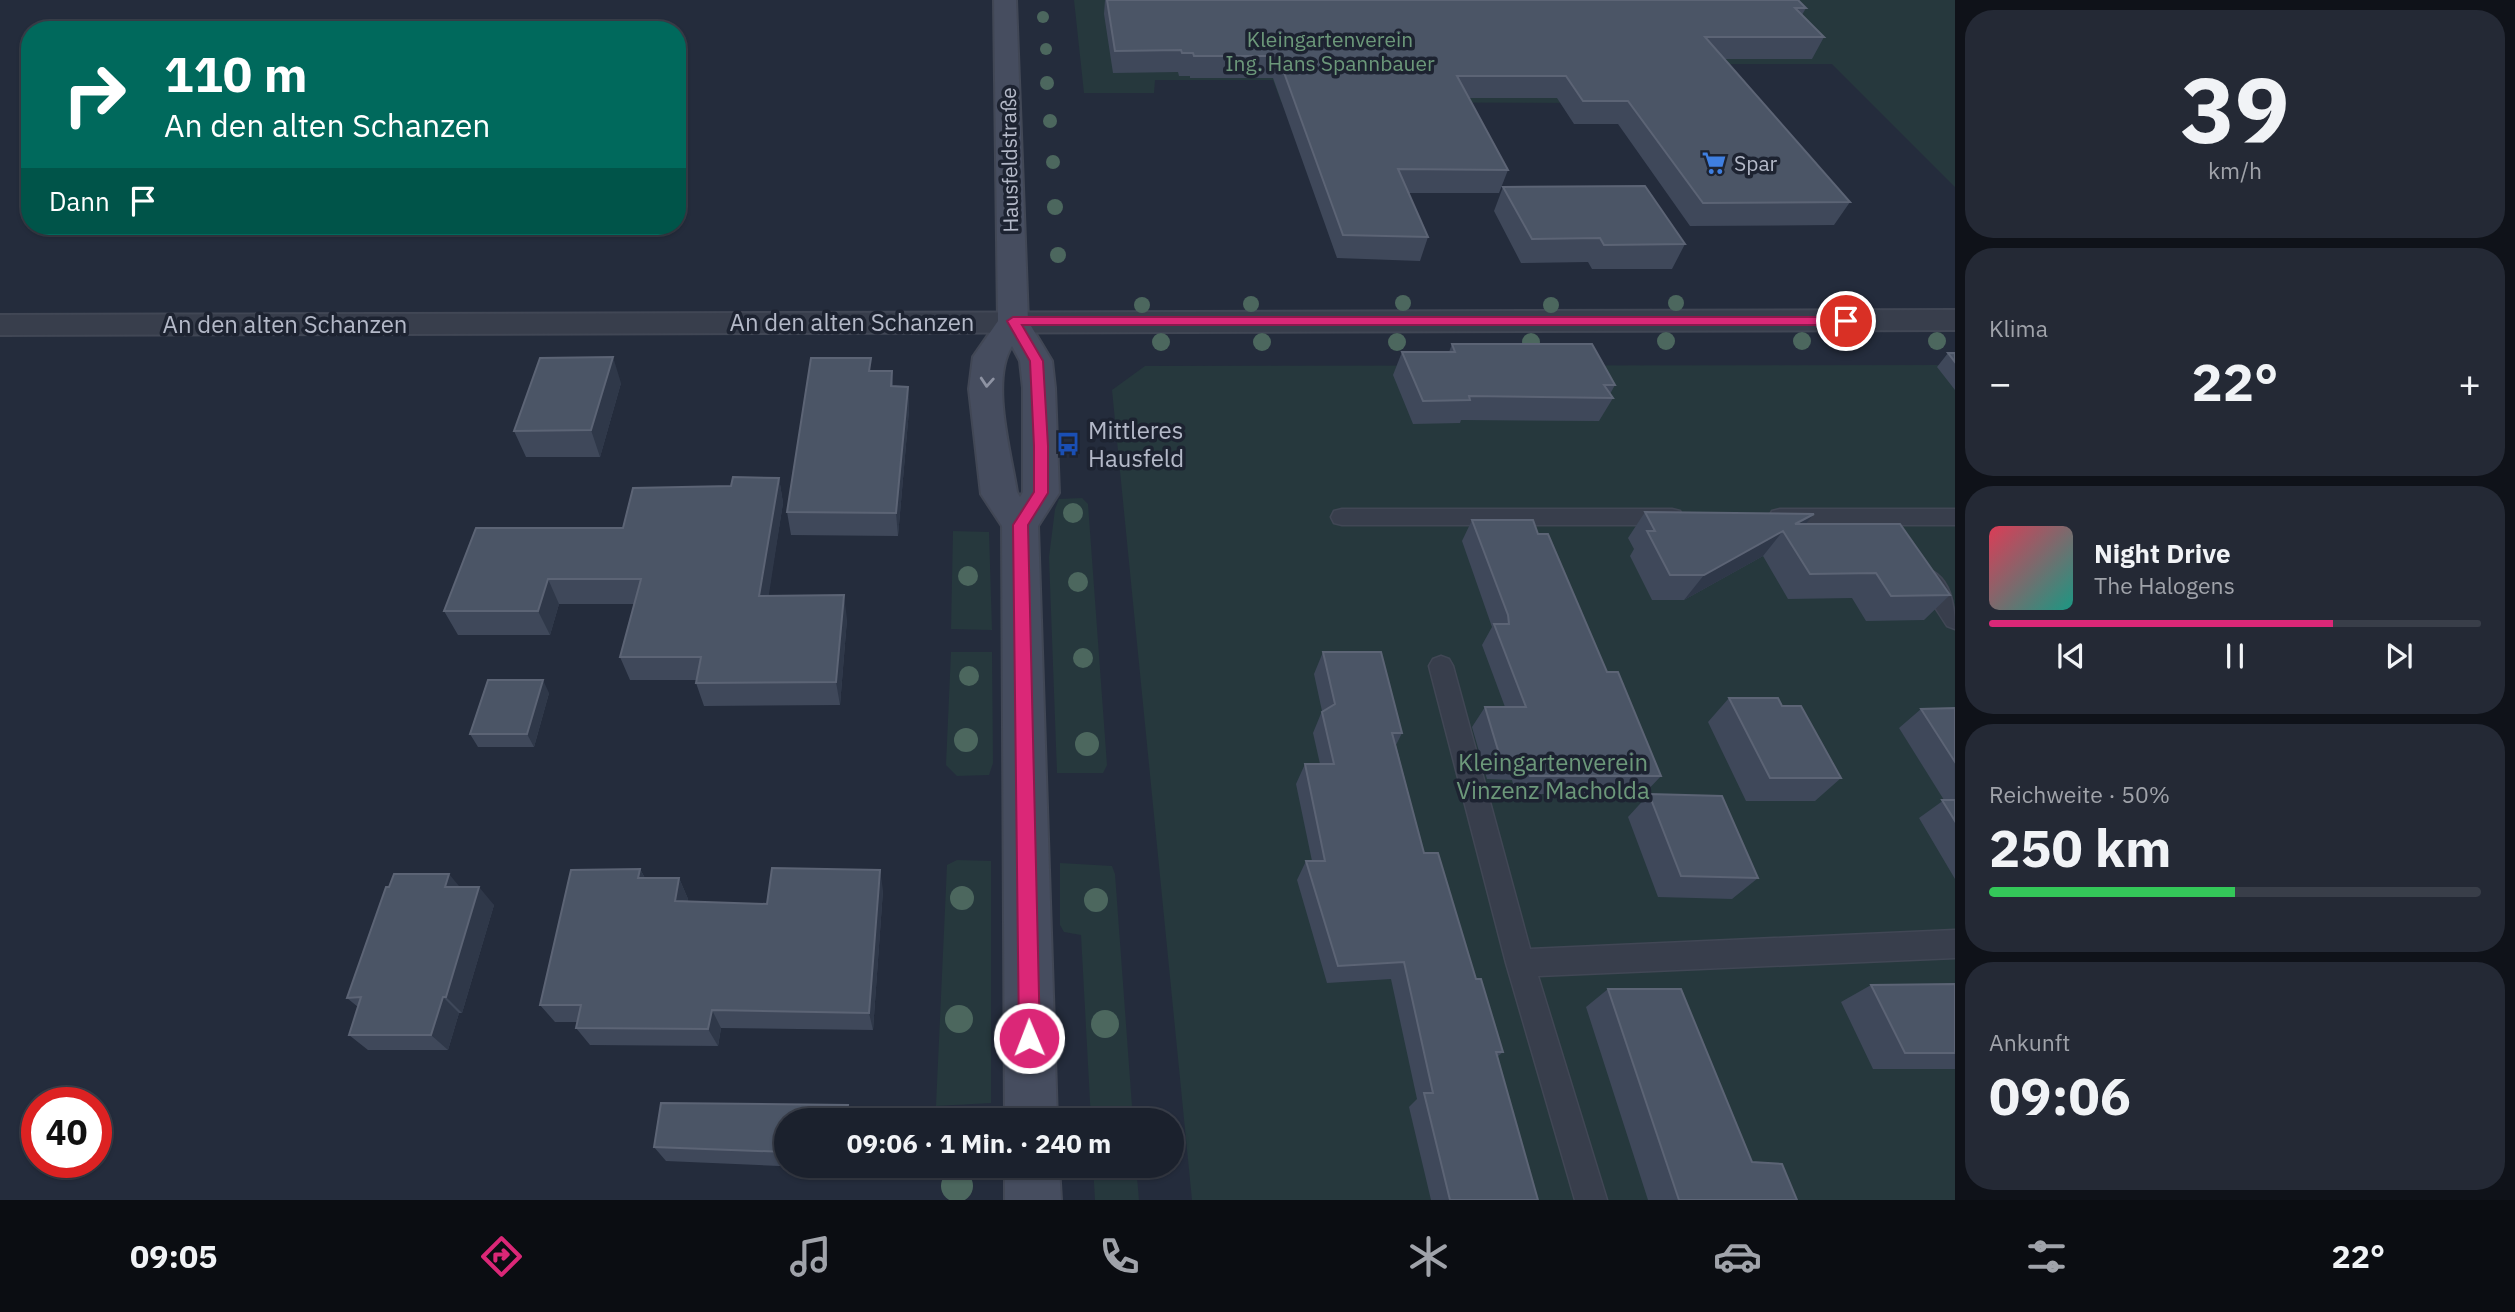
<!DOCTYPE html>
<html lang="de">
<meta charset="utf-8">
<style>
:root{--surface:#1b212d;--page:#242935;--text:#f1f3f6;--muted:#a0a3aa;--line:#393e49;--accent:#db2777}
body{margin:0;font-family:"IBM Plex Sans",sans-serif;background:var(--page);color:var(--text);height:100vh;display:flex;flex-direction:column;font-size:26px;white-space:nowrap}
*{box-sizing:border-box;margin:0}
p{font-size:23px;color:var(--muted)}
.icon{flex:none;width:38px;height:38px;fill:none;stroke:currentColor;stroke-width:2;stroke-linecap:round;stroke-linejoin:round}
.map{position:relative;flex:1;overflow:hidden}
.sheet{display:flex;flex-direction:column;gap:10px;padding:10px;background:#0f1219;width:560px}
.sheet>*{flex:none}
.guide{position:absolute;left:21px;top:21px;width:665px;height:214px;border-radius:28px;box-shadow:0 2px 5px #0004,0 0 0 2px var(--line);background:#00695c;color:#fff;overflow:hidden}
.speed{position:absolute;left:21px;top:1087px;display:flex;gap:14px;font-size:35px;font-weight:700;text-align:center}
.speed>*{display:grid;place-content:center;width:91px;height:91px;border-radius:50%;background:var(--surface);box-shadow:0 2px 5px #0004,0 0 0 2px var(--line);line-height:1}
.speed .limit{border:10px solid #d22;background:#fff;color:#111}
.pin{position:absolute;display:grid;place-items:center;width:60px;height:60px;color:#fff;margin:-30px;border:4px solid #fff;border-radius:50%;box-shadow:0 2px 7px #0007}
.me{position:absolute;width:77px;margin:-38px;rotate:359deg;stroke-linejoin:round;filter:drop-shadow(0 0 5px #0008)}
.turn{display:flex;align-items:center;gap:24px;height:147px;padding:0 28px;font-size:32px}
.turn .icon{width:91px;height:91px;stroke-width:2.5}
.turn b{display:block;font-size:49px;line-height:60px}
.then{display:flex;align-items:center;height:66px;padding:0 28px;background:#0003;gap:14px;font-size:26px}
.big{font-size:52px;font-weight:700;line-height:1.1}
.sheet .tile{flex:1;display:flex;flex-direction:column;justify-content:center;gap:10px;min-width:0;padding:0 24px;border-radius:28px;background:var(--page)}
.sheet .dial{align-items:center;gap:0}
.dial b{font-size:91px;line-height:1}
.song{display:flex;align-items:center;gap:21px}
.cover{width:84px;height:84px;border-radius:10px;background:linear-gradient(135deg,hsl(350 70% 55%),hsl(170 70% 35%))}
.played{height:7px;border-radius:4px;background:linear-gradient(90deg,var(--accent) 70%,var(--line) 70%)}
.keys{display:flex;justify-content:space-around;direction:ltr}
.heat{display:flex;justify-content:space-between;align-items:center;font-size:38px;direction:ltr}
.charge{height:10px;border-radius:5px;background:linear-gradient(90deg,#34c759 50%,var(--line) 0)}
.trip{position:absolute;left:774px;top:1108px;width:410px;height:70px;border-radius:35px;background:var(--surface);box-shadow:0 2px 5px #0004,0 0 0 2px var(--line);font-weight:700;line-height:70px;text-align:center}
.tabs{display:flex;height:112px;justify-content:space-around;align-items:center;background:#0b0d12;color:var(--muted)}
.tabs .icon{width:49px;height:49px}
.tabs .selected{color:var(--accent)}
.tabs b{font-size:32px;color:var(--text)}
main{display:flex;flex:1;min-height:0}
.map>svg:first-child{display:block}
.green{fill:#26383d}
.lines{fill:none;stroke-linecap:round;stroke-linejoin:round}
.lane-casing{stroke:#414755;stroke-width:3}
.street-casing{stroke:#414755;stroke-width:4}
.secondary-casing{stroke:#414755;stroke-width:4}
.lane{fill:#383e4c;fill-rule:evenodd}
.street{fill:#383e4c;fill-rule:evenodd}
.secondary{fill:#464d5f;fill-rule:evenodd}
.tree{fill:#4c675e}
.wall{fill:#3f485a}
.shaded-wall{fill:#2f3849}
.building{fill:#4b5566;stroke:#5c6475;stroke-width:2}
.oneway{stroke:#8e93a3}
.route{fill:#db2777;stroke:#8e194d;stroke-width:2}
.labels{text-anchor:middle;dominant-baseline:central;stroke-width:7;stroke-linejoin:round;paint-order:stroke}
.far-park-label{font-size:21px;fill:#6c987a;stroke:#1d2331}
.far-street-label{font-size:21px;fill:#b4b9c8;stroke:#1d2331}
.far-poi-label{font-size:21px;fill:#b4b9c8;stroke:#1d2331;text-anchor:start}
.street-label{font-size:24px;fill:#b4b9c8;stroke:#1d2331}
.poi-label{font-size:24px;fill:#b4b9c8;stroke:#1d2331;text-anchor:start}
.park-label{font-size:24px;fill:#6c987a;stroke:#1d2331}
</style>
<main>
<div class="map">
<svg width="1955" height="1200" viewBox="0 0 1955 1200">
<rect width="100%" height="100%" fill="#242c3c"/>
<path class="green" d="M1074,0H1955V187L1832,64H1571L1596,103L1281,102L1273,80H1155L1154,93H1084Z
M1955,365V1200H1192L1112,390L1145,366Z
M1082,498L1088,504L1107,765L1103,773H1057L1049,557L1055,509L1059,499Z
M953,531L989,532L992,630L951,629Z
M951,652H992L993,763L989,775L957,776L946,765Z
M957,860L991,861V1103L936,1106L947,865Z
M1060,863L1112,866L1115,874L1133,1120H1091L1081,935L1064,932L1060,925Z
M1093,1166H1136L1139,1200H1095Z"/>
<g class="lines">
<g class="lane-casing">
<path id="lane" d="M1342,509H1672L1680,511L1683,517L1680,523L1672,525H1342L1334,523L1331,517L1334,511Z
M1780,509H1955V525H1780L1772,523L1769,517L1772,511Z
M1927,569C1951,577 1955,608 1955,629L1947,626L1916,578L1919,572Z
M1441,656L1449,659L1453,666L1530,949L1955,930V958L1538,976L1607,1200H1575L1506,963L1429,666L1433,659Z"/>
</g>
<g class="street-casing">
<path id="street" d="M1955,310V330L0,335V315Z"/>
</g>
<g class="secondary-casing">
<path id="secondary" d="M994,0H1016L1028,321L1052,361L1055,388L1059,493L1038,526L1057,1120H1005L1002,526L981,494L969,389L973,357L998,321ZM1012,346L1020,361L1023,388V492L1020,497L1017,492C1011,453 990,380 1012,346Z
M1005,1166H1059L1061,1200H1005Z"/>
</g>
<use href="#lane" class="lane"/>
<use href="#street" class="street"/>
<use href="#secondary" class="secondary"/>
</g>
<g class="tree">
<circle cx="1043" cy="17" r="6"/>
<circle cx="1046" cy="49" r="6"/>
<circle cx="1047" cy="83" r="7"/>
<circle cx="1050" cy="121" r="7"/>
<circle cx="1053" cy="162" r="7"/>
<circle cx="1055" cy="207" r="8"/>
<circle cx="1058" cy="255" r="8"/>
<circle cx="1403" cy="303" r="8"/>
<circle cx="1676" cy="303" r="8"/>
<circle cx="1251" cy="304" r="8"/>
<circle cx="1142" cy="305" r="8"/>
<circle cx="1551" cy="305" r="8"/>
<circle cx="1666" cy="341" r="9"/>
<circle cx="1802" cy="341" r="9"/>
<circle cx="1937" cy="341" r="9"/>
<circle cx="1161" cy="342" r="9"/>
<circle cx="1262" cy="342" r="9"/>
<circle cx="1397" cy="342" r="9"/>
<circle cx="1531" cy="342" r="9"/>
<circle cx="1073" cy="513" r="10"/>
<circle cx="968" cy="576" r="10"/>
<circle cx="1078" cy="582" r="10"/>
<circle cx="1083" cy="658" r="10"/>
<circle cx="969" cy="676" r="10"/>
<circle cx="966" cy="740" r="12"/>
<circle cx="1087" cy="744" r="12"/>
<circle cx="962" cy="898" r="12"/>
<circle cx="1096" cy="900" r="12"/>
<circle cx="959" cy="1019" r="14"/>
<circle cx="1105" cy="1024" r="14"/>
<circle cx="957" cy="1186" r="16"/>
</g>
<path class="wall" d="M1105,0H1798L1806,8L1802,15L1824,37L1812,59H1725L1850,202L1834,225L1690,226L1618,124H1574L1557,98H1469L1508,170L1499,193H1408L1428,237L1420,261L1337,258L1273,78H1190V76H1179L1178,72L1113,73L1104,14Z
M1503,187L1685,244L1672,269H1592L1588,262L1521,263L1494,211Z
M1452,344L1615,385L1610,394L1613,398L1599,421L1461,420L1460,423L1413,424L1393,375L1402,352H1449Z
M1948,353H1955V390L1937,367Z
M872,371H892L893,386L908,387L909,410L898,536L791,535L787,512Z
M621,383L600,457H526L514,431Z
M779,478L783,503L768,596L847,619L840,705L704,706L696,683V680H630L620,657L634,604H559L550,635H458L444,611L731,486Z
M1645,512L1805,524L1950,595L1924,620L1866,621L1852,598L1788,599L1763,556L1684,600H1652L1630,556L1634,549L1628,538Z
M1472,520L1538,534L1607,672L1661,776L1644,794H1516L1512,780L1487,779L1472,727L1485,707H1505L1482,645L1492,627L1462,541Z
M1323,652L1402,733L1396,745L1424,853L1476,979L1503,1052L1497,1057L1538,1200H1431L1409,1107L1417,1099L1391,979L1327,983L1297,880L1306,861H1312L1296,784L1305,764H1320L1313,733L1322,711L1314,674Z
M549,693L534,747H478L470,734Z
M1729,698L1782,706L1841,778L1815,801H1746L1708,722Z
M1955,708V879L1919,818L1944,800L1899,728L1921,709Z
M1649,794L1758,878L1732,899L1658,897L1628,817Z
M640,869L645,878H679L688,899V901L767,904L883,890L873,1030L721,1028L718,1046L590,1045L576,1028L577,1022H555L540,1005Z
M460,887L494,905L462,1013H459L448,1050H368L349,1035L358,1007L347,998Z
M1955,984V1069H1873L1841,1002L1871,985Z
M1608,989L1752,1162L1797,1200H1648L1586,1007Z
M786,1120V1166H849L848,1169L666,1161L654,1147Z"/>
<path class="shaded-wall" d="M613,357L621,383L600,457L591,430Z
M908,387L909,410L898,536L896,513Z
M779,478L783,503L765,620L759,596Z
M1814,514L1793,539L1795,524Z
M1783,531L1763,556L1684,600L1704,575Z
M548,579L559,604L550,635L538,611Z
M844,595L847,619L840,705L836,682Z
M543,680L549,693L534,747L527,734Z
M640,869L651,890L638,878Z
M880,870L883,890L873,1030L869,1013Z
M449,874L464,892L445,887Z
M679,878L688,899L685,921L675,901Z
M479,887L494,905L462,1013L446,997Z
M443,997L459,1013L448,1050L431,1035Z
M712,1010L721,1028L718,1046L708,1029Z
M848,1105L852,1120H846Z"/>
<path class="building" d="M1107,0H1798L1806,8H1795L1824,37H1705L1850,202L1703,203L1628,101H1583L1566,76H1457L1508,170L1398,169L1428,237L1343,235L1278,56H1194L1193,53H1182L1181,50L1115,51Z
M1645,186L1685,244L1604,245L1600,238L1532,239L1503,187Z
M1452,344H1592L1615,385H1604L1613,398L1469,396L1470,400L1423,401L1402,352H1455Z
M1948,353H1955V362Z
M613,357L591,430L514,431L540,358Z
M811,358H871L869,371H892L891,386L908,387L896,513L787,512Z
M733,477L779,478L759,596L844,595L836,682L696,683L701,657H620L641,579H548L538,611H444L476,528H623L633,488L731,486Z
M1645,512L1814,514L1795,524H1900L1950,595L1891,596L1876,573L1810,574L1783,531L1704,575H1670L1647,531H1655Z
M1472,520H1533L1538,534H1548L1607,672H1618L1661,776H1530L1526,761L1501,760L1485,707H1526L1494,624H1509L1508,615Z
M1323,652H1381L1402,733H1392L1424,853H1438L1476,979H1481L1503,1052H1496L1538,1200H1450L1424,1093H1433L1404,962L1338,966L1306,861H1325L1305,764H1334L1322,712L1335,704Z
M488,680H543L527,734H470Z
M1729,698H1778L1782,706H1801L1841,778H1770Z
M1955,708V762L1921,709Z
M1649,794L1722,796L1758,878L1681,876Z
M1942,800H1955V821Z
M772,868L880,870L869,1013L712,1010L708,1029L576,1028L581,1005H540L571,870L640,869L638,878H679L675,901L767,904Z
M394,874H449L445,887H479L446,997H443L431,1035H349L361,997L347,998L386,887H389Z
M1955,984V1053H1905L1871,985Z
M1608,989H1681L1752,1162L1782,1164L1797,1200H1679Z
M661,1103L848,1105L846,1120H786V1152L654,1147Z"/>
<defs><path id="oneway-chevron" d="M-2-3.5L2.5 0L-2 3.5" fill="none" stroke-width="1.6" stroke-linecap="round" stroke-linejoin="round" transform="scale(1.75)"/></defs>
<use class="oneway" href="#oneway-chevron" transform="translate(987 382) rotate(94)"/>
<path class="route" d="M1013,317H1846L1853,321L1846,325H1022L1043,361L1048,446V493L1028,525L1040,1038L1037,1045L1029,1048L1022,1045L1019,1038L1013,525L1034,492V446L1030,361L1007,321Z"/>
<defs>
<g id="supermarket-bare" transform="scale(1.89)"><path d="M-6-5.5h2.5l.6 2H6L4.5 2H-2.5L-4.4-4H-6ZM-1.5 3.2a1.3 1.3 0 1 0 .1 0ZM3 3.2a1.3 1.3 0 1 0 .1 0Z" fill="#3f7fe0" stroke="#1d2331" stroke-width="2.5" paint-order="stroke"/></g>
<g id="bus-bare" transform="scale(1.89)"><path d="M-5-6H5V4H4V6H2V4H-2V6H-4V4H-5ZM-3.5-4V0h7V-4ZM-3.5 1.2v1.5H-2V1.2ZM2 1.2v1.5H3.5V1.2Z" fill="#1a4fb4" stroke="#1d2331" stroke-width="2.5" paint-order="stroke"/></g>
</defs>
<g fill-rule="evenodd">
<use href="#supermarket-bare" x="1714" y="163"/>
<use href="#bus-bare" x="1068" y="444"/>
</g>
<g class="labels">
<g class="far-park-label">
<text x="1330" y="39">Kleingartenverein<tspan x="1330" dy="24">Ing. Hans Spannbauer</tspan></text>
</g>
<g class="far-street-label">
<text transform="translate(1009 160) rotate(-91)">Hausfeldstraße</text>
</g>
<g class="far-poi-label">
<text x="1734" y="163">Spar</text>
</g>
<g class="street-label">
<text x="852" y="322">An den alten Schanzen</text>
<text x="285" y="324">An den alten Schanzen</text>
</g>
<g class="poi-label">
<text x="1088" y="430">Mittleres<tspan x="1088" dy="28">Hausfeld</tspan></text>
</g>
<g class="park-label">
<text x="1553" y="762">Kleingartenverein<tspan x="1553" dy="28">Vinzenz Macholda</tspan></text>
</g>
</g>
</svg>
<div class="speed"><div class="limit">40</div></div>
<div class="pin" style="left:1846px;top:321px;background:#d93025"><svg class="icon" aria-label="arrive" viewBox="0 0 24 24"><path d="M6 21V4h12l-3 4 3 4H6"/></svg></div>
<svg class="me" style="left:1029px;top:1038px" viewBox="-20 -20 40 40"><circle r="17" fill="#db2777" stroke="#fff" stroke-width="3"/><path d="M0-11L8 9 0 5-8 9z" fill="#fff"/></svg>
<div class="trip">09:06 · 1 Min. · 240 m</div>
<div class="guide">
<div class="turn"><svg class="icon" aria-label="right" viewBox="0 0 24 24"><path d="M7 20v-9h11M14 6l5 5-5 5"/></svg><div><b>110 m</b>An den alten Schanzen</div></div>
<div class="then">Dann<svg class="icon" aria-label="arrive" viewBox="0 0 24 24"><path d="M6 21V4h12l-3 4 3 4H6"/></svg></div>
</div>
</div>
<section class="sheet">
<div class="tile dial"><b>39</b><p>km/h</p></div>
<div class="tile"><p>Klima</p>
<div class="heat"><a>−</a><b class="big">22°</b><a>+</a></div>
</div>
<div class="tile">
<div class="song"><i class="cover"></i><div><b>Night Drive</b><p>The Halogens</p></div></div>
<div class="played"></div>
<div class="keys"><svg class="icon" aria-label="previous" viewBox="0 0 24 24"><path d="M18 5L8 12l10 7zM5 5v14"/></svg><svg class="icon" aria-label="pause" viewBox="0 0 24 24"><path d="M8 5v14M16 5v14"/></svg><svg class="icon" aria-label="next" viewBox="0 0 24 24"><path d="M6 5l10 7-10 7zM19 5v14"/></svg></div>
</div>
<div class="tile"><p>Reichweite · 50%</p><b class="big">250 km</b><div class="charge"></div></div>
<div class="tile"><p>Ankunft</p><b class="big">09:06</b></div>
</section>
</main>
<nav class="tabs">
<b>09:05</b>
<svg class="icon selected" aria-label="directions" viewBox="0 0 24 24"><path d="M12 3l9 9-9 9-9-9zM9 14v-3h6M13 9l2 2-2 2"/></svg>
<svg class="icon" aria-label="music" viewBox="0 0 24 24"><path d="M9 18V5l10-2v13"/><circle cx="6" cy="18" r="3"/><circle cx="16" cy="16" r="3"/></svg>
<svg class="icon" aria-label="phone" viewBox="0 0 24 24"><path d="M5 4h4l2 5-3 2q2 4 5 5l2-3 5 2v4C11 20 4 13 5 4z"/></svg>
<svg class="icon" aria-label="climate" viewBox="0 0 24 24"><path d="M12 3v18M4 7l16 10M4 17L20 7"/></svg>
<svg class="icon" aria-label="car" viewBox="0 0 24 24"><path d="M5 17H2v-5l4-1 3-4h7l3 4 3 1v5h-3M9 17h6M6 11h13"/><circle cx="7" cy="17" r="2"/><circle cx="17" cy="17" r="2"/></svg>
<svg class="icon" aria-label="filters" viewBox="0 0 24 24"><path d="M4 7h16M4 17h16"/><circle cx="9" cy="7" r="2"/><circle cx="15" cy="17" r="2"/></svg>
<b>22°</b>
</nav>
